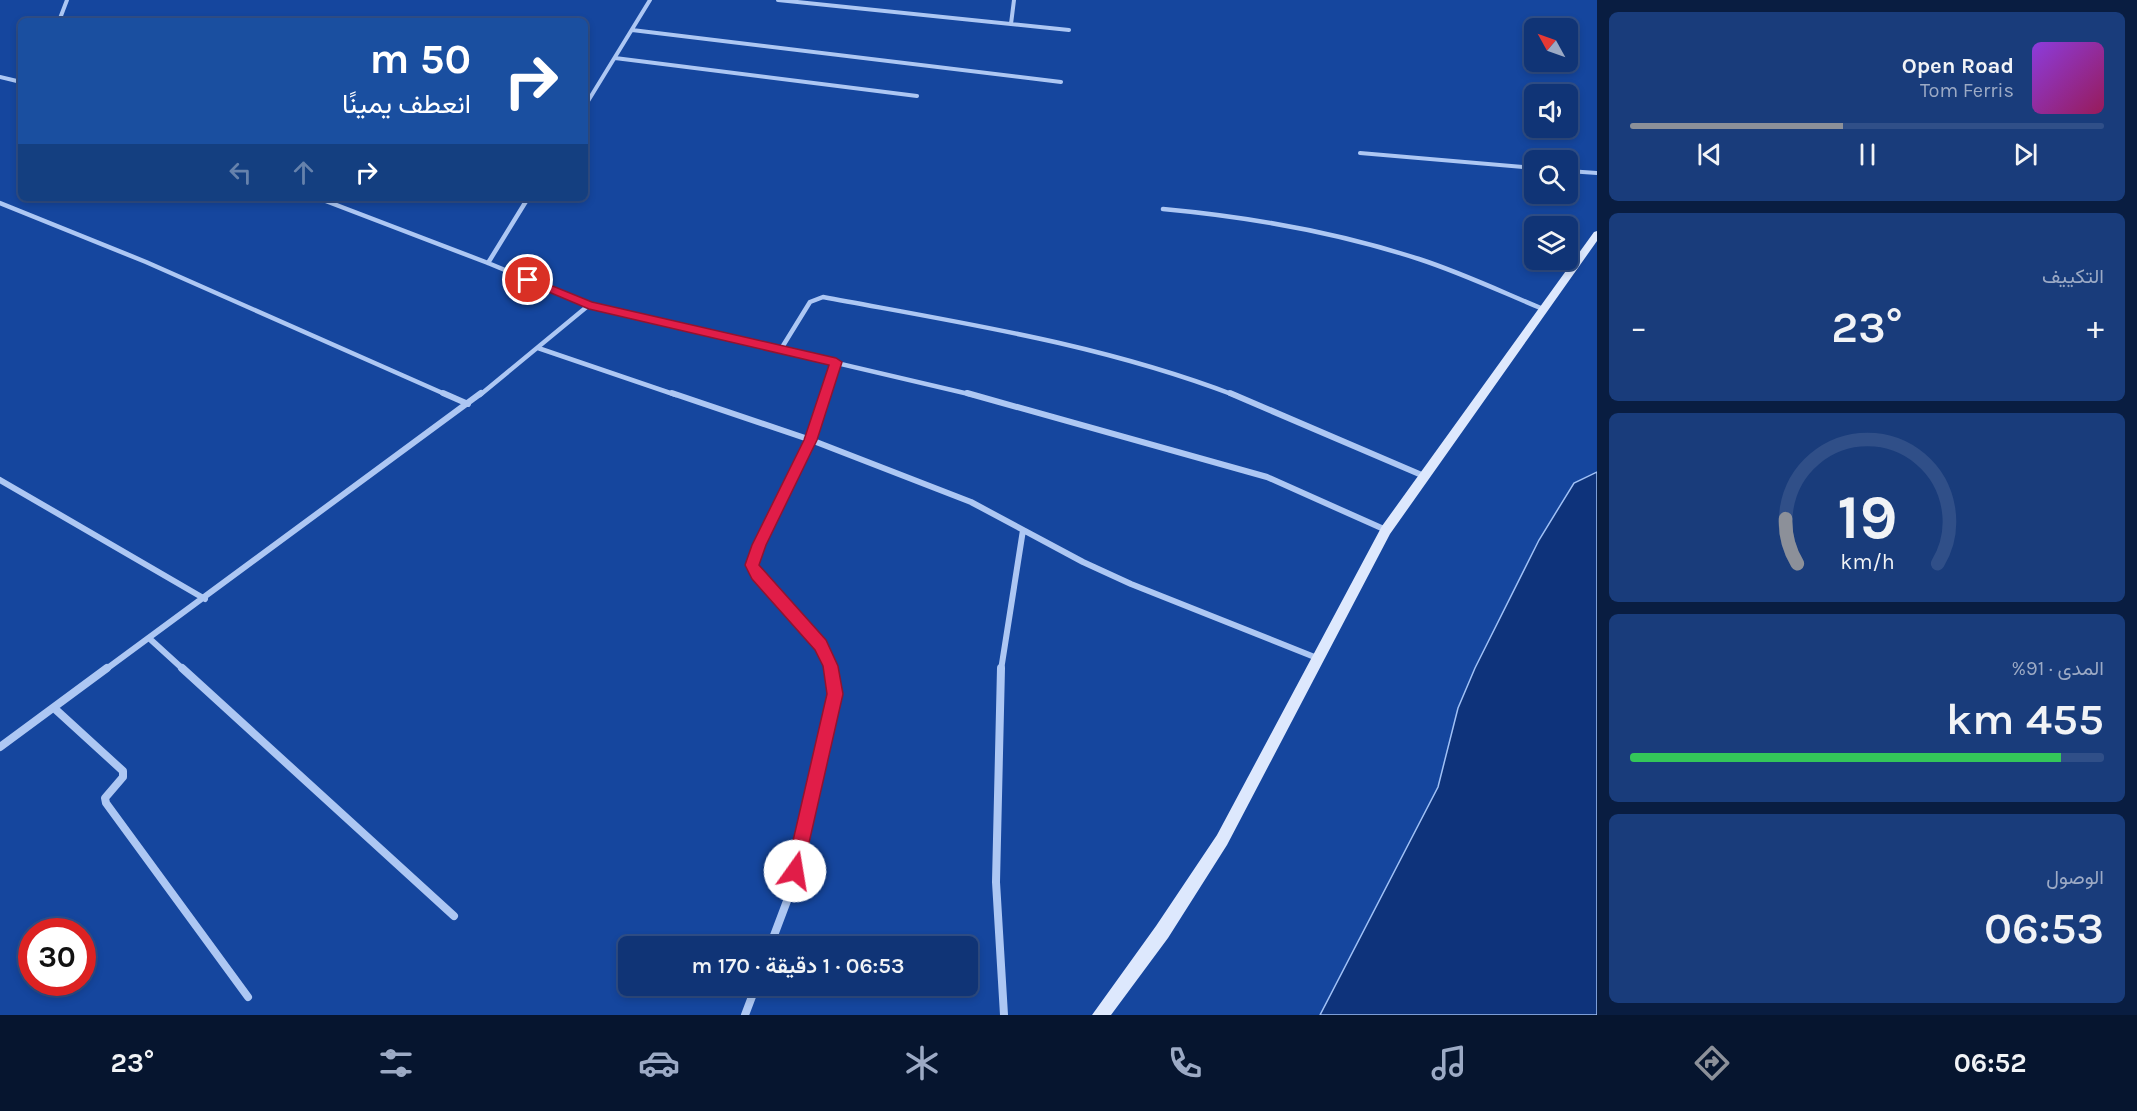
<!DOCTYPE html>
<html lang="ar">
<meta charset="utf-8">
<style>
:root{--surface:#103476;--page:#193c7b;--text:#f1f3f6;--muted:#9caac5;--line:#304f88;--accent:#8c9099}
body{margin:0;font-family:Karla,Vazirmatn,sans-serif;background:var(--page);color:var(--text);direction:rtl;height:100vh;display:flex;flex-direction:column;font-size:22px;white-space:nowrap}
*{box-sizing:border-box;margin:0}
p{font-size:20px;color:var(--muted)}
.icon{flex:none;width:33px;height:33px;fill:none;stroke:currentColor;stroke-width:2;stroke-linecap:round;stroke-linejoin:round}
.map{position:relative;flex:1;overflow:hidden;direction:ltr}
.drawer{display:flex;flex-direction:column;gap:12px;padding:12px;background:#091d41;width:540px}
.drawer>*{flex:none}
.hud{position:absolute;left:18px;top:18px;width:570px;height:183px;border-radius:9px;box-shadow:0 3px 9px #0003,0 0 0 2px var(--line);direction:rtl;background:#1a4fa0;color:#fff;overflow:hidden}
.needle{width:39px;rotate:310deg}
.fabs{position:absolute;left:1524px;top:18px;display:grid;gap:12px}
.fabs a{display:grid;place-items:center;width:54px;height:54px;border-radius:9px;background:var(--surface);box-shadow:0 3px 9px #0003,0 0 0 2px var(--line);font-size:30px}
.speed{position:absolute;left:18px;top:918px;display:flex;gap:12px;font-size:30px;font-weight:700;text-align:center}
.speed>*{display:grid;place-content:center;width:78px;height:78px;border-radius:50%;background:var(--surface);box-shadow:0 3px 9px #0003,0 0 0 2px var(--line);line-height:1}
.speed .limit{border:9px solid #d22;background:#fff;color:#111}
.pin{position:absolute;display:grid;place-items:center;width:51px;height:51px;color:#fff;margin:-26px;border:3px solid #fff;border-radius:50%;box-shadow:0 2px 6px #0007}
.me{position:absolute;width:66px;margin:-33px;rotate:13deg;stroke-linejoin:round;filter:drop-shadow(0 0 4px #0008)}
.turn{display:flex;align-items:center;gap:21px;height:126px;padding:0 18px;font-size:27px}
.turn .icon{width:78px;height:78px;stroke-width:2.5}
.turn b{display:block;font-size:42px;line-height:51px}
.lanes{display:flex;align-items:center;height:57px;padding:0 18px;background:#0003;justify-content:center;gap:30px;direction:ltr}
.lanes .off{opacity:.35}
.big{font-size:45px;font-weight:600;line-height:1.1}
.drawer .tile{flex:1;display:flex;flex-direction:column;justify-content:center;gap:9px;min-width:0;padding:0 21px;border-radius:9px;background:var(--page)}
.drawer .dial{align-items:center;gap:0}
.dial svg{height:156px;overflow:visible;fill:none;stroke:var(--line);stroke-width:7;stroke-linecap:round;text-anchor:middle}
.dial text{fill:var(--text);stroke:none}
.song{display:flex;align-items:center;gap:18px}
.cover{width:72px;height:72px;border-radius:9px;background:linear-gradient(135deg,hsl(270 70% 55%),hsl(330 70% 35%))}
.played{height:6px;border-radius:3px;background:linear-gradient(90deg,var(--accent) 45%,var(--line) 45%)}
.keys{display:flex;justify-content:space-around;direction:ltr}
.heat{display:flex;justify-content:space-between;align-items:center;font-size:33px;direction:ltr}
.charge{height:9px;border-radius:4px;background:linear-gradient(90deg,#34c759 91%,var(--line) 0)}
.trip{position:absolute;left:618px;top:936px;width:360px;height:60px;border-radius:9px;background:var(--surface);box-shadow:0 3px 9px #0003,0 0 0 2px var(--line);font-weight:600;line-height:60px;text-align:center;direction:rtl}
.tab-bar{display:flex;height:96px;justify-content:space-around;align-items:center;background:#06152f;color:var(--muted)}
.tab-bar .icon{width:42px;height:42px}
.tab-bar .selected{color:var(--accent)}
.tab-bar b{font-size:27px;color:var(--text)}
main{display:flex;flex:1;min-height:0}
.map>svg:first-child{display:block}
.water{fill:#0e337b;stroke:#a0c1f6;stroke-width:1.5}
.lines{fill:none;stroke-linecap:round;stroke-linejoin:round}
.street-far3{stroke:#adc7f3;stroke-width:4}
.street-far2{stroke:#adc7f3;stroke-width:4.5}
.street-far1{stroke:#adc7f3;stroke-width:6}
.street{stroke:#adc7f3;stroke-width:8}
.secondary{fill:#dde8fd;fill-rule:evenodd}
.route{fill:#e11d48;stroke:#92132f;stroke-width:1.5}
</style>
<main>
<section class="drawer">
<div class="tile">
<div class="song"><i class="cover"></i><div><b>Open Road</b><p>Tom Ferris</p></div></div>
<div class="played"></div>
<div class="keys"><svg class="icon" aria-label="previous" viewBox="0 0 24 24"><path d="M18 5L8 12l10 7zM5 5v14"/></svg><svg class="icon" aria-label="pause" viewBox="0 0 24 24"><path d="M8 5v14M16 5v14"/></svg><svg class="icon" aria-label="next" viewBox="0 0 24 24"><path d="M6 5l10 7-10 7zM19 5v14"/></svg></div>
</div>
<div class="tile"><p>التكييف</p>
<div class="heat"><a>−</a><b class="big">23°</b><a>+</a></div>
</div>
<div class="tile dial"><svg viewBox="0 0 100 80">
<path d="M14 69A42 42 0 1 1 86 69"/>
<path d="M14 69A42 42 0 0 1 8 46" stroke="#8c9099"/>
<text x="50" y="56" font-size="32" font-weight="700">19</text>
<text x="50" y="72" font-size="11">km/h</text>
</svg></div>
<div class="tile"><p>المدى · 91%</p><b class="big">455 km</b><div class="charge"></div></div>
<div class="tile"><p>الوصول</p><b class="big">06:53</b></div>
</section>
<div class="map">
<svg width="1597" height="1015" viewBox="0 0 1597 1015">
<rect width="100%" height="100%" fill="#15469e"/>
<path class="water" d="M1597,472V1015H1320L1438,787L1458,708L1475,668L1539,540L1574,483Z"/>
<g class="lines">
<path class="street-far3" d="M778,0L1069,30
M59,21L67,0
M1011,24L1014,0
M632,30L1061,82
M615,58L917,96
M0,77L21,82
M585,106L650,0
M1360,153L1534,168
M1568,171L1597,173"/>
<path class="street-far2" d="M318,198L488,263L589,305L973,395
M0,203L146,262L447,395
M1163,209C1250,217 1336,232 1419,259C1462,273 1502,292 1543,309
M488,263L528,198
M538,348L676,395
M781,349L810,302L823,297C962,323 1101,344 1234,395
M480,395L589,305
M826,395L836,362"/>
<path class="street-far1" d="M443,393L468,404
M672,393L811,440L971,502L1083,562L1131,584L1317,658
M826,393L811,440L758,545L752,565L757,575L821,645L832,670
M967,393L1267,477L1386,530
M1230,393L1424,476
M0,480L205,599
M150,639L184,670
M105,670L481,393
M1001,670L1023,530"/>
<path class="street" d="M182,668L454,916
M1001,668L996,882L1004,1015
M54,708L123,771V777L105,798L106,803L248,997
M0,747L107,668
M770,946L790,893L835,694L831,668
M745,1015L756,986"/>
<path class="secondary" d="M1597,231V241L1390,534L1227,845L1168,938L1111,1015H1092L1156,926L1217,835L1382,526L1594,232Z"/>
</g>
<path class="route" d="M528,276L592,302L836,358L842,362L817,440L766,545L759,565L826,640L838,666L843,694L801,878L795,880L788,878L786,871L827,694L823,666L815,650L752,579L745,565L752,545L804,440L829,365L589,309L525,282L523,280Z"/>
</svg>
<div class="fabs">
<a><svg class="needle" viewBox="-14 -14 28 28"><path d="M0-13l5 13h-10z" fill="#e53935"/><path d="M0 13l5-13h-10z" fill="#9caac5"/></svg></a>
<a><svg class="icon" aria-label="sound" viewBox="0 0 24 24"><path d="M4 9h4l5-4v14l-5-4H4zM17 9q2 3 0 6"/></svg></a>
<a><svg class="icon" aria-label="search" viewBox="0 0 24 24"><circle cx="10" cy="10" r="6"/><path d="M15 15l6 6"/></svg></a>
<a><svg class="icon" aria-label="layers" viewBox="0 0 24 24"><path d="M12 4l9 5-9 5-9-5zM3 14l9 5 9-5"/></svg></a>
</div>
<div class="speed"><div class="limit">30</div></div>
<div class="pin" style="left:528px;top:280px;background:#d93025"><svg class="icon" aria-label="arrive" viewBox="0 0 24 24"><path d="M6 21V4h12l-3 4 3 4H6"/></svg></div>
<svg class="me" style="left:795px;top:871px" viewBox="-20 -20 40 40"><circle r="19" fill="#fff"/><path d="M0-13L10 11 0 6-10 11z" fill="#e11d48"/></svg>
<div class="trip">06:53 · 1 دقيقة · 170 m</div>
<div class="hud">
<div class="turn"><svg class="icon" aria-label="right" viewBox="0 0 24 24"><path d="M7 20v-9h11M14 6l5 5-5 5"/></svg><div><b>50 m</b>انعطف يمينًا</div></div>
<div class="lanes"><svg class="icon off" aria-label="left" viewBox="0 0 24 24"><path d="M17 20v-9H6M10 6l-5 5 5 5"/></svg><svg class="icon off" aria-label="ahead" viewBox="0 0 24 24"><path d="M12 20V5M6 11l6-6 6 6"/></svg><svg class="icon" aria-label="right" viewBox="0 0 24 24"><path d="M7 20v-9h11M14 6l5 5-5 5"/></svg></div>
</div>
</div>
</main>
<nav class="tab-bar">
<b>06:52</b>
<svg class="icon selected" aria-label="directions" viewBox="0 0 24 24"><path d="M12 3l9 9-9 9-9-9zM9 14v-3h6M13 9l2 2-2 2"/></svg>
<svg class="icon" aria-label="music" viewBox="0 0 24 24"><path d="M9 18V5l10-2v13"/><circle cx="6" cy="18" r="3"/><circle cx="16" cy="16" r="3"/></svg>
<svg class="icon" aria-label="phone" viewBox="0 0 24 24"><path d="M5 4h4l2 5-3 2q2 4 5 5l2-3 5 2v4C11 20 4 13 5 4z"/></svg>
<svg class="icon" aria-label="climate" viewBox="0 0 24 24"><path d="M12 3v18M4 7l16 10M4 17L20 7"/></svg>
<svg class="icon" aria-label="car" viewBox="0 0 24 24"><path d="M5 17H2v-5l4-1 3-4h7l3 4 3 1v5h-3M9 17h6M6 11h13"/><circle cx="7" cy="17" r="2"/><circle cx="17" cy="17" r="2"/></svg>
<svg class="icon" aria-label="filters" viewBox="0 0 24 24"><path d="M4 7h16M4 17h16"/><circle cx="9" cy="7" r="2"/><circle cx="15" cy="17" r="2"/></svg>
<b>23°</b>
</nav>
